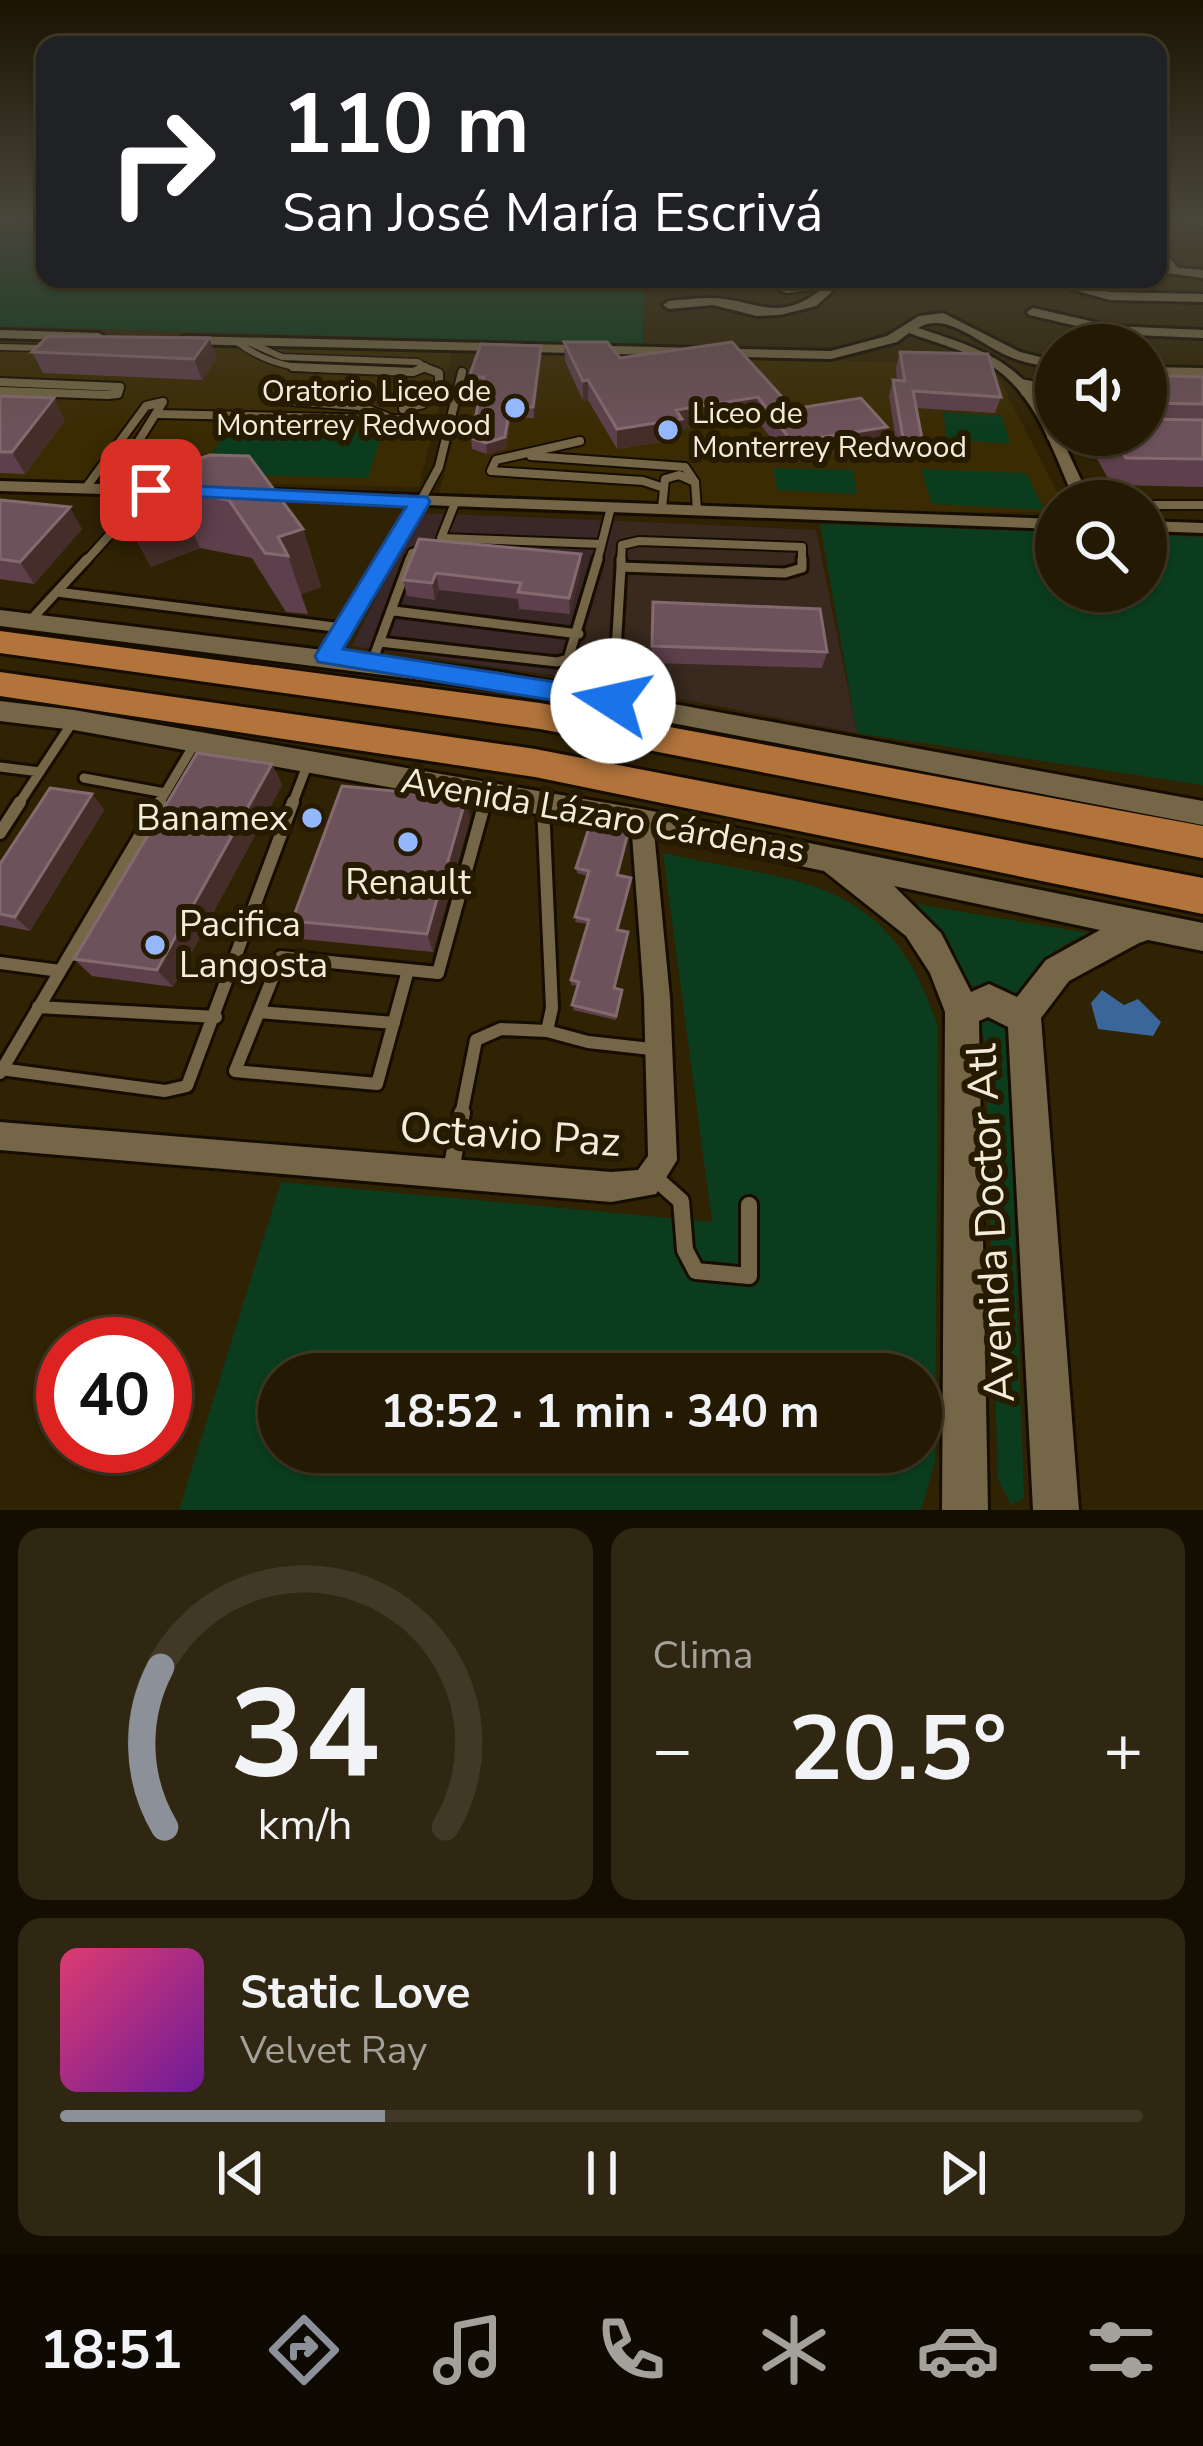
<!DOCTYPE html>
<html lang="es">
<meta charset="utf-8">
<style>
:root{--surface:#241a03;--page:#302712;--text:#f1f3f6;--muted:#a3a19a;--line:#413825;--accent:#8c9099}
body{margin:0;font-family:"Nunito Sans",sans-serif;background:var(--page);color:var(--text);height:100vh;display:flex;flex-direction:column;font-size:45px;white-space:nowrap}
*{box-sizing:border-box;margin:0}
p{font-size:39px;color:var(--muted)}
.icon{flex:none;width:66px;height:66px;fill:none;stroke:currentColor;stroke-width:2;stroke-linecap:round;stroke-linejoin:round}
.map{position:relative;height:1510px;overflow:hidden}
.drawer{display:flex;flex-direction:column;gap:18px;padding:18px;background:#140e02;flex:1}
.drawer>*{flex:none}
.top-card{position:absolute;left:36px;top:36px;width:1131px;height:252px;border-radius:24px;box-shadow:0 3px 9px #0004,0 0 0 3px var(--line);background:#202124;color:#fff;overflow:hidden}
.buttons{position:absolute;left:1035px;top:324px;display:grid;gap:24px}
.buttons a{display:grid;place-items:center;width:132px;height:132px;border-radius:50%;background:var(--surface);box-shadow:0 3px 9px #0004,0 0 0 3px var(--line);font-size:60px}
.speed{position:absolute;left:36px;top:1317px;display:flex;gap:24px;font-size:60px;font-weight:700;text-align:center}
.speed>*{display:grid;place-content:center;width:156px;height:156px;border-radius:50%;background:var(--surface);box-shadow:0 3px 9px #0004,0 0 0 3px var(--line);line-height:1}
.speed .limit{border:18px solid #d22;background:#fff;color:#111}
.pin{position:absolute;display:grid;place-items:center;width:102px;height:102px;color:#fff;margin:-51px;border-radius:24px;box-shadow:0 6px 18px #0006}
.me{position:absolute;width:132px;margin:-66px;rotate:280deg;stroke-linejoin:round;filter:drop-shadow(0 0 9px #0008)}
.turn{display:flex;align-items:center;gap:42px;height:252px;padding:0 48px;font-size:54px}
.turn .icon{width:156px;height:156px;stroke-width:2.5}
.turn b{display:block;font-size:84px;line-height:102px}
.big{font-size:90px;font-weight:700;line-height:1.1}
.drawer .tile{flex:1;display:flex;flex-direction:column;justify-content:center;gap:18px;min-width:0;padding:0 42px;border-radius:24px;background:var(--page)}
.drawer .dial{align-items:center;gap:0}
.dial svg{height:312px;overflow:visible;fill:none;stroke:var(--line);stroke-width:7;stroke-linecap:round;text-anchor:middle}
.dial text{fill:var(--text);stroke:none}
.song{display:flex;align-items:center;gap:36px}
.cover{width:144px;height:144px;border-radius:18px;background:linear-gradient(135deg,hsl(340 70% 55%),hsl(280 70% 35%))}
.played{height:12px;border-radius:6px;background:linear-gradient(90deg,var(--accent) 30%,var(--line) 30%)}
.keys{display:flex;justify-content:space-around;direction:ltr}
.heat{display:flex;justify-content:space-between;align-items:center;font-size:66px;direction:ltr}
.drawer .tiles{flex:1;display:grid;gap:18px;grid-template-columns:1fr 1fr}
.tile:last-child{grid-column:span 2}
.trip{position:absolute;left:258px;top:1353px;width:684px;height:120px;border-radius:60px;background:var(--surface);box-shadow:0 3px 9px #0004,0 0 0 3px var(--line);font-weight:700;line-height:120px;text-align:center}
.menu{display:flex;height:192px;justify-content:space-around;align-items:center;background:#0e0a01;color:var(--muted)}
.menu .icon{width:84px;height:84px}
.menu .active{color:var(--accent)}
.menu b{font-size:54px;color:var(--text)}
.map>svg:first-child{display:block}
.commercial{fill:#3a2727}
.industrial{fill:#39291e}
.built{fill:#3a2b02}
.green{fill:#0b3c1d;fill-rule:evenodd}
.water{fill:#3b6699}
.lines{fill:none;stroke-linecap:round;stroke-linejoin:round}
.service-far4-casing{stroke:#160d00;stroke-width:9}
.service-far3-casing{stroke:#160d00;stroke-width:12}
.service-far2-casing{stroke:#160d00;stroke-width:15}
.service-far1-casing{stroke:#160d00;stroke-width:18}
.service-casing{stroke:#160d00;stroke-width:22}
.minor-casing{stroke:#160d00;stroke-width:6}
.tertiary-casing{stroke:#160d00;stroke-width:6}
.trunk-casing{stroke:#160d00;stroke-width:6}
.service-far4{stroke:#746646;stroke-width:6}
.service-far3{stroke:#746646;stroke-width:8}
.service-far2{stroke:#746646;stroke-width:9}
.service-far1{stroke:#746646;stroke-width:12}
.service{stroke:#746646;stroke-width:16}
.minor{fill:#746646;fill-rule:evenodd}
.tertiary{fill:#746646;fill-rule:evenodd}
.trunk{fill:#b3743c;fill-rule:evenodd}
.wall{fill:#5e404c}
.shaded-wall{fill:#452d29}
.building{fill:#6e525b;stroke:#836a6f;stroke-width:3}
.route{fill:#1a73e8;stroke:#114b97;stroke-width:3}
.poi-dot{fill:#95b7fd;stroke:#261a00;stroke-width:4.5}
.labels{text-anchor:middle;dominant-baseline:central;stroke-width:12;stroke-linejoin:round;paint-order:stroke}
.far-poi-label{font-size:30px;fill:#f4ecdb;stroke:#261a00;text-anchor:end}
.street-label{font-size:36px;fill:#f4ecdb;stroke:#261a00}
.poi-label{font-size:36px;fill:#f4ecdb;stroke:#261a00;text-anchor:end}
.near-street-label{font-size:42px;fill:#f4ecdb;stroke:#261a00}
</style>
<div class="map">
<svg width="1203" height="1510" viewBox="0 0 1203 1510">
<rect width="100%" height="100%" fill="#302304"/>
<path class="commercial" d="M419,513L620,521L572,678L352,646Z"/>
<path class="industrial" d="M620,521L816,530L857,733L572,678Z"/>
<path class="built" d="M0,341L452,352L419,487L0,479Z
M475,352L979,364L996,373L1062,501H1056V512H896L438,498Z"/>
<path class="green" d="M0,219H45V279H643V345L0,326Z
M943,412L1002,416L1010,444L947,439Z
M227,429L382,433L368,478L200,474Z
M773,468L853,470L857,494L777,490Z
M921,469L1026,473L1044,510L932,504Z
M820,524L1056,532V591H1146V535L1203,537V785L857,733Z
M663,853C800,884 888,874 938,1027L935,1462L921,1510H179L281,1182L712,1222ZM279,1374H921V1452H279Z
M903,902L1088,933C1053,948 1036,964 1016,996L993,985L969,986L934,927Z
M994,1019L1012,1035L1009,1059L1024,1498L1011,1505L998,1480L985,1042L979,1023Z"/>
<path class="water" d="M1102,990L1124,1005L1138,999L1161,1022L1153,1036L1098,1029L1091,1003Z"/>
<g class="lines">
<g class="service-far4-casing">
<path id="service-far4" d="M237,342C281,375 319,368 372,370
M248,342L282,357L418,362L426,368L418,370
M0,347L43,348
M426,368L432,370"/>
</g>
<g class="service-far3-casing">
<path id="service-far3" d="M293,367L413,372L425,367
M0,382L120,387
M1020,383L1049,388L1056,394
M0,391L108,395L118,394L120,387
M1025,392L1045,397L1056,418
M287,394L350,396L359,399V406L276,400Z
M359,406L392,419L450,422
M403,409L423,404L439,387V373L426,368
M158,414L382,419
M1051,436L1113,437
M580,441L496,460L491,471L643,481L664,488
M1055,443L1092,444
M531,456L685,467L695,482L697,510
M85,489L146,406L163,402L123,466L117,489
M420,502L439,467L462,372
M455,503L441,538L601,544
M1146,505H1203
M662,508L665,479L679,475L695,482
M85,562L132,510
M409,562L412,553L429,547
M597,562L611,507
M621,562L622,545L639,541L802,547V562"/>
</g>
<g class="service-far2-casing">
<path id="service-far2" d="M621,567L785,573L802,568V559
M621,567V559
M57,592L342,628
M394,611L579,634
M29,622L87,559
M380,642L557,662L568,659L598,559
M372,662L410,559
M613,701L621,567
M0,767L40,772
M84,778L165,793
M18,805L74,720
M158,805L195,743
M292,805L308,763
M485,805L488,793"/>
</g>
<g class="service-far1-casing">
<path id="service-far1" d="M543,805L552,1008L547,1031L588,1042L660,1050
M0,833L20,802
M0,963L60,971
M408,970L377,1084L235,1071L281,957L438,973L485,802
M38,1007L216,1017
M259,1012L394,1023
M0,1069L165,1091L187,1086L293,802
M0,1073L160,802
M461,1116L476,1040L501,1029L547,1031"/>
</g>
<g class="service-casing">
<path id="service" d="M451,1170L462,1113
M654,1177L681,1201L685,1250L696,1271L749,1276V1205"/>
</g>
<g class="minor-casing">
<path id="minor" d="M0,219H29L0,224Z
M1181,219L1203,221V227L1182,221Z
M1158,244L1178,268L1203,270V278L1158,272V266H1166L1158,255Z
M748,279H766L788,285L846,279L816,306L780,315L757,316L713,305L669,309L663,305L669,301C682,300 696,298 709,298C755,298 777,326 823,288L787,293Z
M1034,279H1055L1110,292L1203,294V302L1110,300Z
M1033,308L1112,326L1203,330V338L1112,334L1029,315L1027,312Z
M943,313L1020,352L1056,361V369C1040,365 1023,363 1008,356C981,345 946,310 918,328C966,344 1010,356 1040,400C1048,412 1055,422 1056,435H1060L1091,501H1075C1054,454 1036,393 990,365C965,350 936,343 909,333L897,342L831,359L184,344L178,340L184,336L831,351L887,336L919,316Z
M0,330L99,333L105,337L99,341L0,338Z
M1146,367L1203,368V376L1146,375Z
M0,481L137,485L145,490L137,495L0,491Z
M252,489L1056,519V529L426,505L334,661L327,663L317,656L410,505L246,497L244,494Z
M1146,521L1203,523V533L1146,531Z
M642,812L650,815L653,821L670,998L677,1160L656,1194L611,1202L0,1150V1122L611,1172L638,1170L648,1156L644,998L631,821L634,815Z"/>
</g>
<g class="tertiary-casing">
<path id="tertiary" d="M0,610L500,672L1203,801V825L500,690L0,626Z
M0,701L74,710L642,809L1203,923V951L1148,940L1139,943L1069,981L1041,1018L1079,1510H1033L1008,1027L988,1017L979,1021L988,1510H942L945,1012L930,973L906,936L824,871L642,833L74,730L0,721ZM894,886L1100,930L1046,960L1017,997L989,984L971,992L941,933Z"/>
</g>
<g class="trunk-casing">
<path id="trunk" d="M0,631L540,703L1203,826V858L540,729L0,653Z
M0,672L535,749L1203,878V914L535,777L0,696Z"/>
</g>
<use href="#service-far4" class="service-far4"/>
<use href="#service-far3" class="service-far3"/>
<use href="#service-far2" class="service-far2"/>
<use href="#service-far1" class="service-far1"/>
<use href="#service" class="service"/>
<use href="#minor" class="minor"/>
<use href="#tertiary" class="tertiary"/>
<use href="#trunk" class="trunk"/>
</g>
<path class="wall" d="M564,342L793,409L887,427L881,447L789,462L755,417L681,429V439L617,449L588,400L583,401L565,361Z
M32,352L217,358L202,380L43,373Z
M900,352L1001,397L995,413L916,408L922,439L917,455L898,454L889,396L893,380H897L896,368Z
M541,356L534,418H511L506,448L487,454L472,449L471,438L482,388L470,387L469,377Z
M1146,375L1203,377V487L1112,485L1093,452L1101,435H1146Z
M0,396L65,420L25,474L0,473Z
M210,455L303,529L321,587L301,594L308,614L286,612L252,558L200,548L151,567L110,489Z
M0,500L82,529L34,584L0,579Z
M419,539L581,554V571L570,614L519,609L518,599L439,590L435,600L407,596L403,580Z
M653,602L827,652L822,668L651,663Z
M272,764L282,785L173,987L92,976L74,959Z
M92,794L104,810L30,931L0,925V864Z
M470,818L433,952L302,939L292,921Z
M628,838L618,875L631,878L618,930L628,932L615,988L622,994L616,1020L573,1010L578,986L571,985V980L587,924L575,922L587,876L577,873L576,868Z"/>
<path class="shaded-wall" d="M209,338L217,358L202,380L194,359Z
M541,346V356L534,418L533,407Z
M588,380V400L583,401V381Z
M758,397L755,417L681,429V439L617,449V429L676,410Z
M54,398L65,420L25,474L12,452Z
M510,407L511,418L506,448L487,454L486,443Z
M887,427L881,447L789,462L792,442Z
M174,490L200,548L151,567L122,508Z
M70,507L82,529L34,584L20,562Z
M303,529L321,587L301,594L288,556L278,537Z
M581,554V571L570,614L569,598Z
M436,573L439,590L435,600L432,583Z
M272,764L282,785L173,987L157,970Z
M92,794L104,810L30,931L15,917Z
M466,798L470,818L433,952L427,934Z"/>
<path class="building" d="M48,336L209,338L194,359L32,352Z
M564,342H607L620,358L732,342L793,409L861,398L887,427L792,442L758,397L676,410L682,419L617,429L588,380L583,381Z
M481,344L541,346L533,407H510L505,437L486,443L471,438L484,377H469Z
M900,352L988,354L1001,397L913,391L922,439L903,438L893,380L905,381Z
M1146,375L1203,377V404L1146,403Z
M0,396L54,398L12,452H0Z
M1146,419L1203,420V459L1126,458L1112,435H1146Z
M210,455L249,456L303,529L278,537L288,556L265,553L229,500L174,490L122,508L110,489Z
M0,500L70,507L20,562L0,559Z
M419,539L581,554L569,598L518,592L521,583L436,573L432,583L403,580Z
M653,602L820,609L827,652L652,646Z
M197,753L272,764L157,970L74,959Z
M342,786L466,798L427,934L292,921Z
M50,788L92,794L15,917L0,914V864Z
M590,825L628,833L617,875L631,878L617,930L628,932L614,988L622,990L616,1016L572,1005L579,982L571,980L589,920L575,917L589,871L576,868Z"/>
<linearGradient id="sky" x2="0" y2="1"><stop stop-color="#1a1302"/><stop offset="0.51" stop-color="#48453a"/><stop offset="1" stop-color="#48453a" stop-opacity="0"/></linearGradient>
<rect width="1203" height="430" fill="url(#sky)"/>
<path class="route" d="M151,484L427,497L430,502L343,649L613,691L626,701L613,710L318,662L315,656L406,507L144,494V486Z"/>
<g class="poi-dot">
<circle cx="515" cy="408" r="12"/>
<circle cx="668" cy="430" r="12"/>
<circle cx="312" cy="818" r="12"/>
<circle cx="408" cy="842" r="12"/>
<circle cx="155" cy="945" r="12"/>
</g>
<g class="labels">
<g class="far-poi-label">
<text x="491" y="391">Oratorio Liceo de<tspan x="491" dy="34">Monterrey Redwood</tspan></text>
<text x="692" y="413" text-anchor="start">Liceo de<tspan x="692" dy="34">Monterrey Redwood</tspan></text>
</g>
<g class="street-label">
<text transform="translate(603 816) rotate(10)">Avenida Lázaro Cárdenas</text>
</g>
<g class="poi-label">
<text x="288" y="818">Banamex</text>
<text x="408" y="882" text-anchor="middle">Renault</text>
<text x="179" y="924" text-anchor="start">Pacifica<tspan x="179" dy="41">Langosta</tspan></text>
</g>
<g class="near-street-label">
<text transform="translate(510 1135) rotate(4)">Octavio Paz</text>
<text transform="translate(991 1223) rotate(-93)">Avenida Doctor Atl</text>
</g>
</g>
</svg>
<div class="buttons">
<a><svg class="icon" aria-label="sound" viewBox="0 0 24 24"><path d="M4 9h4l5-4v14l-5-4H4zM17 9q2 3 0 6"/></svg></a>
<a><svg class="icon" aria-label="search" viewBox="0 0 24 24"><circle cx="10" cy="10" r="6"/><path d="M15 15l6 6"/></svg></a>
</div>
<div class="speed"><div class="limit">40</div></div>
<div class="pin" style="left:151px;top:490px;background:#d93025"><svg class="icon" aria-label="arrive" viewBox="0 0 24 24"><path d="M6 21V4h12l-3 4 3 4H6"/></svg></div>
<svg class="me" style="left:613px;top:701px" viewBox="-20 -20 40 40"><circle r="19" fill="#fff"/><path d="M0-13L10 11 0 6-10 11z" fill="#1a73e8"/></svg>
<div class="trip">18:52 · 1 min · 340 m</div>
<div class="top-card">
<div class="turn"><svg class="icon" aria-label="right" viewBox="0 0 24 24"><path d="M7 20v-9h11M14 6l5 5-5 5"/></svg><div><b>110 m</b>San José María Escrivá</div></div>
</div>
</div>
<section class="drawer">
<div class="tiles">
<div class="tile dial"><svg viewBox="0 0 100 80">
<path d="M14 69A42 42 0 1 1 86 69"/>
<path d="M14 69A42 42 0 0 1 13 28" stroke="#8c9099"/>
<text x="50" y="56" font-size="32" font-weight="700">34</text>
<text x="50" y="72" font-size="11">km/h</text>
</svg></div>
<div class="tile"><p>Clima</p>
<div class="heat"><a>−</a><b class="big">20.5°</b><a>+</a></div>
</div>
<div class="tile">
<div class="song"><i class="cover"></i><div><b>Static Love</b><p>Velvet Ray</p></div></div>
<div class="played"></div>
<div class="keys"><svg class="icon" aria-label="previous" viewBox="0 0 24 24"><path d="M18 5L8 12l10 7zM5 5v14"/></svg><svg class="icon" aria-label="pause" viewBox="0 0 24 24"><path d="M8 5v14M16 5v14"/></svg><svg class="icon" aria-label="next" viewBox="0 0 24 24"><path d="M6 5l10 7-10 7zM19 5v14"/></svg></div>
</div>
</div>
</section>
<nav class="menu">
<b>18:51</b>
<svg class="icon active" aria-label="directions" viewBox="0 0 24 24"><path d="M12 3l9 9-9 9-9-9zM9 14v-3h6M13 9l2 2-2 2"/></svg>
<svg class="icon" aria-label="music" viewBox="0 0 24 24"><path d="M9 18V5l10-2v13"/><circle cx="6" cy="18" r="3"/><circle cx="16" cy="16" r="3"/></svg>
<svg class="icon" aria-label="phone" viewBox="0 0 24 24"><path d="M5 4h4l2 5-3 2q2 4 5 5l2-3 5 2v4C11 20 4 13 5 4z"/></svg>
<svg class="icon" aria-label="climate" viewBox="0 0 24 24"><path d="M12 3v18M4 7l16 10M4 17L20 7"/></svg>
<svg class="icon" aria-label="car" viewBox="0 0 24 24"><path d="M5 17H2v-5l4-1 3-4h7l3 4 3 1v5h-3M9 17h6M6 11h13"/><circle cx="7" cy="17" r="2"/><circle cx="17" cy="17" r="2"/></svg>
<svg class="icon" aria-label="filters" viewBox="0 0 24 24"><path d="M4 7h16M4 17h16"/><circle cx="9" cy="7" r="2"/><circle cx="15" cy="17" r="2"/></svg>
</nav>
